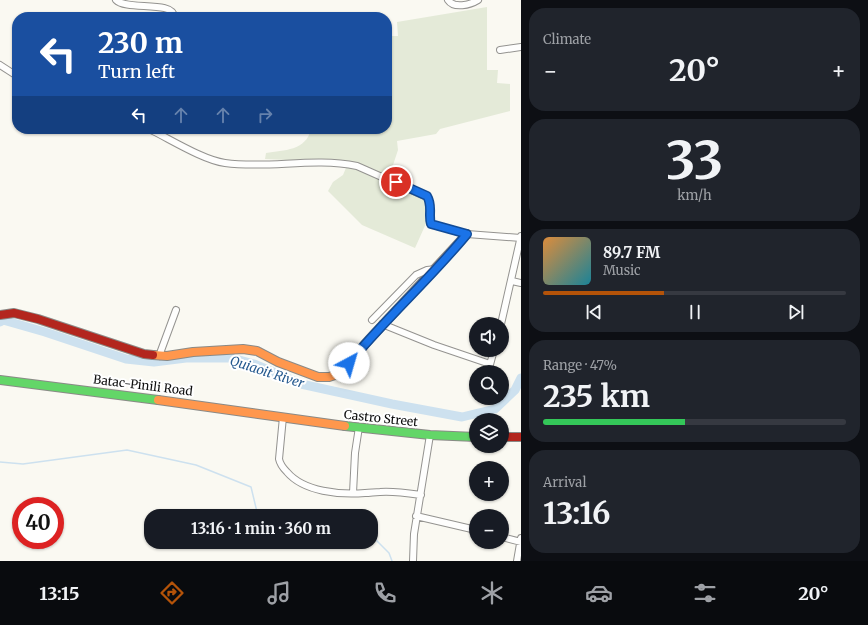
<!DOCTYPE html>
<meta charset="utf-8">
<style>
:root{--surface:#171b24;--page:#20242c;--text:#f1f3f6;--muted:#9ea1a6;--line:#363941;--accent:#b45309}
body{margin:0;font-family:Merriweather,serif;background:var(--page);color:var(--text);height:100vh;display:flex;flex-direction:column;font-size:15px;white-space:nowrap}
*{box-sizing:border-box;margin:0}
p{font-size:13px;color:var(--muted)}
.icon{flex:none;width:22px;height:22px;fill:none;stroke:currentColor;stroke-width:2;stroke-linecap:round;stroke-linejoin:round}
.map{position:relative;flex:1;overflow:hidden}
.details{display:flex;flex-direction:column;gap:8px;padding:8px;background:#0d0f14;width:347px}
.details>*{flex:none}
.banner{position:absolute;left:12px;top:12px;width:380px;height:122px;border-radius:16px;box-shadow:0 1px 3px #0004;background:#1a4fa0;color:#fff;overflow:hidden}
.tools{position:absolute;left:469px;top:317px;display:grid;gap:8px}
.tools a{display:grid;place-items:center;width:40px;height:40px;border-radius:50%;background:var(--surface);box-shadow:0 1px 3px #0004;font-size:20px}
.speed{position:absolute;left:12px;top:497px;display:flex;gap:8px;font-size:20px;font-weight:700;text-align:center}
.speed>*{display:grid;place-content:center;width:52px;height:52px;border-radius:50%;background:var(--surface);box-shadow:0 1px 3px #0004;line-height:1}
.speed .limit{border:6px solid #d22;background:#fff;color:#111}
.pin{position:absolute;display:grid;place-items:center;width:34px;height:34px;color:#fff;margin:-17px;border:2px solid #fff;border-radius:50%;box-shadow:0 1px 4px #0007}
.me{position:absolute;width:44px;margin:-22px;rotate:39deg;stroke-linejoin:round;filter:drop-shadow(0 0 3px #0008)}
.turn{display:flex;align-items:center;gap:14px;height:84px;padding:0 20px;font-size:18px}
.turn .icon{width:52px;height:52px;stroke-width:2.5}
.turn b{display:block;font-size:28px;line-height:34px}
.lanes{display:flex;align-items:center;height:38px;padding:0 20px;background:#0003;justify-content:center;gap:20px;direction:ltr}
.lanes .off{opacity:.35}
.big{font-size:30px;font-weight:700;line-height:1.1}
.details .card{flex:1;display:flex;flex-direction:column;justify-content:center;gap:6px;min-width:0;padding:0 14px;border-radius:16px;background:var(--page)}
.details .dial{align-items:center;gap:0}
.dial b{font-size:52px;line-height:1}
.song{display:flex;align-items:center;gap:12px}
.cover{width:48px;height:48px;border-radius:6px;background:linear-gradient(135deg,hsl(30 70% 55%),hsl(190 70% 35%))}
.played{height:4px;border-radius:2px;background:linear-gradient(90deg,var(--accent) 40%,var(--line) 40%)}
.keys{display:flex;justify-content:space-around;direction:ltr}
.heat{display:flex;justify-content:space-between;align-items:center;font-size:22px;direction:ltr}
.charge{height:6px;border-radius:3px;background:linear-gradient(90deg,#34c759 47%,var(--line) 0)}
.trip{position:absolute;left:144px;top:509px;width:234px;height:40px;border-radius:16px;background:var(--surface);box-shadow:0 1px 3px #0004;font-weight:700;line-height:40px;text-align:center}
.tabs{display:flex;height:64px;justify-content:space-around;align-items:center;background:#090b0e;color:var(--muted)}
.tabs .icon{width:28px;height:28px}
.tabs .active{color:var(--accent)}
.tabs b{font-size:18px;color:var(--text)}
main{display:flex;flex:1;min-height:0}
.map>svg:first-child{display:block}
.cemetery{fill:#e4ead8}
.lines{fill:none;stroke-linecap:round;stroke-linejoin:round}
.stream{stroke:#cde1ef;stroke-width:1.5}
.river{stroke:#cde1ef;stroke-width:9}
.street-casing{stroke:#949390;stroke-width:8}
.fast-casing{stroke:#8a8a87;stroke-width:10}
.slow-casing{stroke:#8a8a87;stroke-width:10}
.jam-casing{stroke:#8a8a87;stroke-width:10}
.street{stroke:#fefefd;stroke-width:6}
.fast{stroke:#63d668;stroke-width:8}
.slow{stroke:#ff974d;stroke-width:8}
.jam{stroke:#b3261e;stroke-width:8}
.route-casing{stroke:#114b97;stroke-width:10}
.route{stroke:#1a73e8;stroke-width:7}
.labels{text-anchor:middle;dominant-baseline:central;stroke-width:4;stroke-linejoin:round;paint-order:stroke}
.street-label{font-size:12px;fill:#0d0d0d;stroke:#fff}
.water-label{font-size:13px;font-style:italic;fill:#265a8f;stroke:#fff}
</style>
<main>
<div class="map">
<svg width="521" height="561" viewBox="0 0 521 561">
<rect width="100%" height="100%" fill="#faf9f2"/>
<path class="cemetery" d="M487,7V70H498L497,83L510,84V111L440,129L436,134L397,141L398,150L387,183L427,201L428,219L415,248L362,225L328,191L333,182L343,175L348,163L265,159L266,153C284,150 306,151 311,129H387V36H398L397,22Z"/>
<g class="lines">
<path class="stream" d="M0,462L23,464L127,450L196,465L251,487L258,516
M371,535L389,553L392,561"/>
<path class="river" d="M0,322L3,320L45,332L126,359L154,362L186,358H232L254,364L301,384L392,404L462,417L495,409L515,390L521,378"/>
<g class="street-casing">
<path id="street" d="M116,0C126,11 174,0 174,17
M448,0C454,9 470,5 478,0
M500,50L521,47
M0,65L17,76
M149,129C170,139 203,160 225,163C269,169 313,157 357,166L427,197C433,206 428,215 431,224L467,234L521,238
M512,281L521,283
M372,320L416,275L427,270L436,269
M382,324L434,345L490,364
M501,324L521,236
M159,356L176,310
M488,372L494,350
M283,417L279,459C280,464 283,468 287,472C304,492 340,495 365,493C370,493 375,492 380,492C394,491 407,493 421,495
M353,493L355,453L359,427
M416,516L476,530
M502,537L521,542
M413,561L414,534L430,435
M517,561L521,538"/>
</g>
<g class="fast-casing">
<path id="fast" d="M0,380L158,400
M345,426L430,435L476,437"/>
</g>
<g class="slow-casing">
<path id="slow" d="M153,355L167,356L193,352L243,349L257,351L278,362L318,377H329L341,373L365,344L467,234
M158,400L345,426"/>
</g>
<g class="jam-casing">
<path id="jam" d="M0,315L14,313L38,319L144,354L153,355
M502,437H521"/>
</g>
<use href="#street" class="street"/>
<use href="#fast" class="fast"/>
<use href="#slow" class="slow"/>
<use href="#jam" class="jam"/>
</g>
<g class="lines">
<g class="route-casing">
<path id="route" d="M349,363C386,318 430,279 467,234L431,224C428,215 433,206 427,196L396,182"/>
</g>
<use href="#route" class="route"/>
</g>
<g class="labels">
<g class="street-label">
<text transform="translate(143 385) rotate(7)">Batac-Pinili Road</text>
<text transform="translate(381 418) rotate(6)">Castro Street</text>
</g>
<g class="water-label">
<text transform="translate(267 372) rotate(18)">Quiaoit River</text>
</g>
</g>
</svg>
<div class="tools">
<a><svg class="icon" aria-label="sound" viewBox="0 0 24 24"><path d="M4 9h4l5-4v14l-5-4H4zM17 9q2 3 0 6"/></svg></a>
<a><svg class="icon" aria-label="search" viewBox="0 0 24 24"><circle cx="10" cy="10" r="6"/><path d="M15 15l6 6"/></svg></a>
<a><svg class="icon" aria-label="layers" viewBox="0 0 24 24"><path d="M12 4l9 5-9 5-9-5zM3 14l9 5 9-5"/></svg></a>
<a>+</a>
<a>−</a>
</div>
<div class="speed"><div class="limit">40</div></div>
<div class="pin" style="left:396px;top:182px;background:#d93025"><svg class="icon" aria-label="arrive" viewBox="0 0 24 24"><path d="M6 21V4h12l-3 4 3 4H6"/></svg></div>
<svg class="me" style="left:349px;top:363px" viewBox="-20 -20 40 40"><circle r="19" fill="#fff"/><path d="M0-13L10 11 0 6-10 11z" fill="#1a73e8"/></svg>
<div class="trip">13:16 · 1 min · 360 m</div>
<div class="banner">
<div class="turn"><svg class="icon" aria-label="left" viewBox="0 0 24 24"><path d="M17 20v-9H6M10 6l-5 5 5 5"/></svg><div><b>230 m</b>Turn left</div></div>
<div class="lanes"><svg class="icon" aria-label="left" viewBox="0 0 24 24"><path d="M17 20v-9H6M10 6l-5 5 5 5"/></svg><svg class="icon off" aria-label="ahead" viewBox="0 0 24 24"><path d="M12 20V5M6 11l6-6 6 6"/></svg><svg class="icon off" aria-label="ahead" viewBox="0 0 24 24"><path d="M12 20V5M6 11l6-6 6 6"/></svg><svg class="icon off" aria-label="right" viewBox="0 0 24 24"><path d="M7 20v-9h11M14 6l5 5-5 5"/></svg></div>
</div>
</div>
<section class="details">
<div class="card"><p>Climate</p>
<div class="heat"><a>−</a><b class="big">20°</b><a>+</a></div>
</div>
<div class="card dial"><b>33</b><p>km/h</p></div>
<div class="card">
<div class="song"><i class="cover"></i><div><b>89.7 FM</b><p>Music</p></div></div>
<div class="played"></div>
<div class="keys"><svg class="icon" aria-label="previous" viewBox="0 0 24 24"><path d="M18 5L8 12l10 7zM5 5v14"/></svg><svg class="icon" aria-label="pause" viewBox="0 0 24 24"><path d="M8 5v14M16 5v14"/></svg><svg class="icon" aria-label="next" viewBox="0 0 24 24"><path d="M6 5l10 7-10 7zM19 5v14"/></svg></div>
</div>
<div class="card"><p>Range · 47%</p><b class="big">235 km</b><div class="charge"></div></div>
<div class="card"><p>Arrival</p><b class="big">13:16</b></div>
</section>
</main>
<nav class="tabs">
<b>13:15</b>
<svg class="icon active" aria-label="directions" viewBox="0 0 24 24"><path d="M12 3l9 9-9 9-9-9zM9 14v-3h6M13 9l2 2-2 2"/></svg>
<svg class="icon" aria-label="music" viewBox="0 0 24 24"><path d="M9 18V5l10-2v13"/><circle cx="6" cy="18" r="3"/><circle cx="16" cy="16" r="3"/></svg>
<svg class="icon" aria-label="phone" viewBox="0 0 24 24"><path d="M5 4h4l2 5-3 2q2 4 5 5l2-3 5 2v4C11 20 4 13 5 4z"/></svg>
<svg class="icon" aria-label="climate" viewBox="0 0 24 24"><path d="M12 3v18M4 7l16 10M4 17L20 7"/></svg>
<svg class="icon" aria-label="car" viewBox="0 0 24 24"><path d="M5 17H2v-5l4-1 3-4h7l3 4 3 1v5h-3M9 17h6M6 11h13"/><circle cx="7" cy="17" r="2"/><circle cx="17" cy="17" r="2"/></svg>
<svg class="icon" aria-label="filters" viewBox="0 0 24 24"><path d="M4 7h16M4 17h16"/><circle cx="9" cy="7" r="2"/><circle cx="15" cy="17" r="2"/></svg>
<b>20°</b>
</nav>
